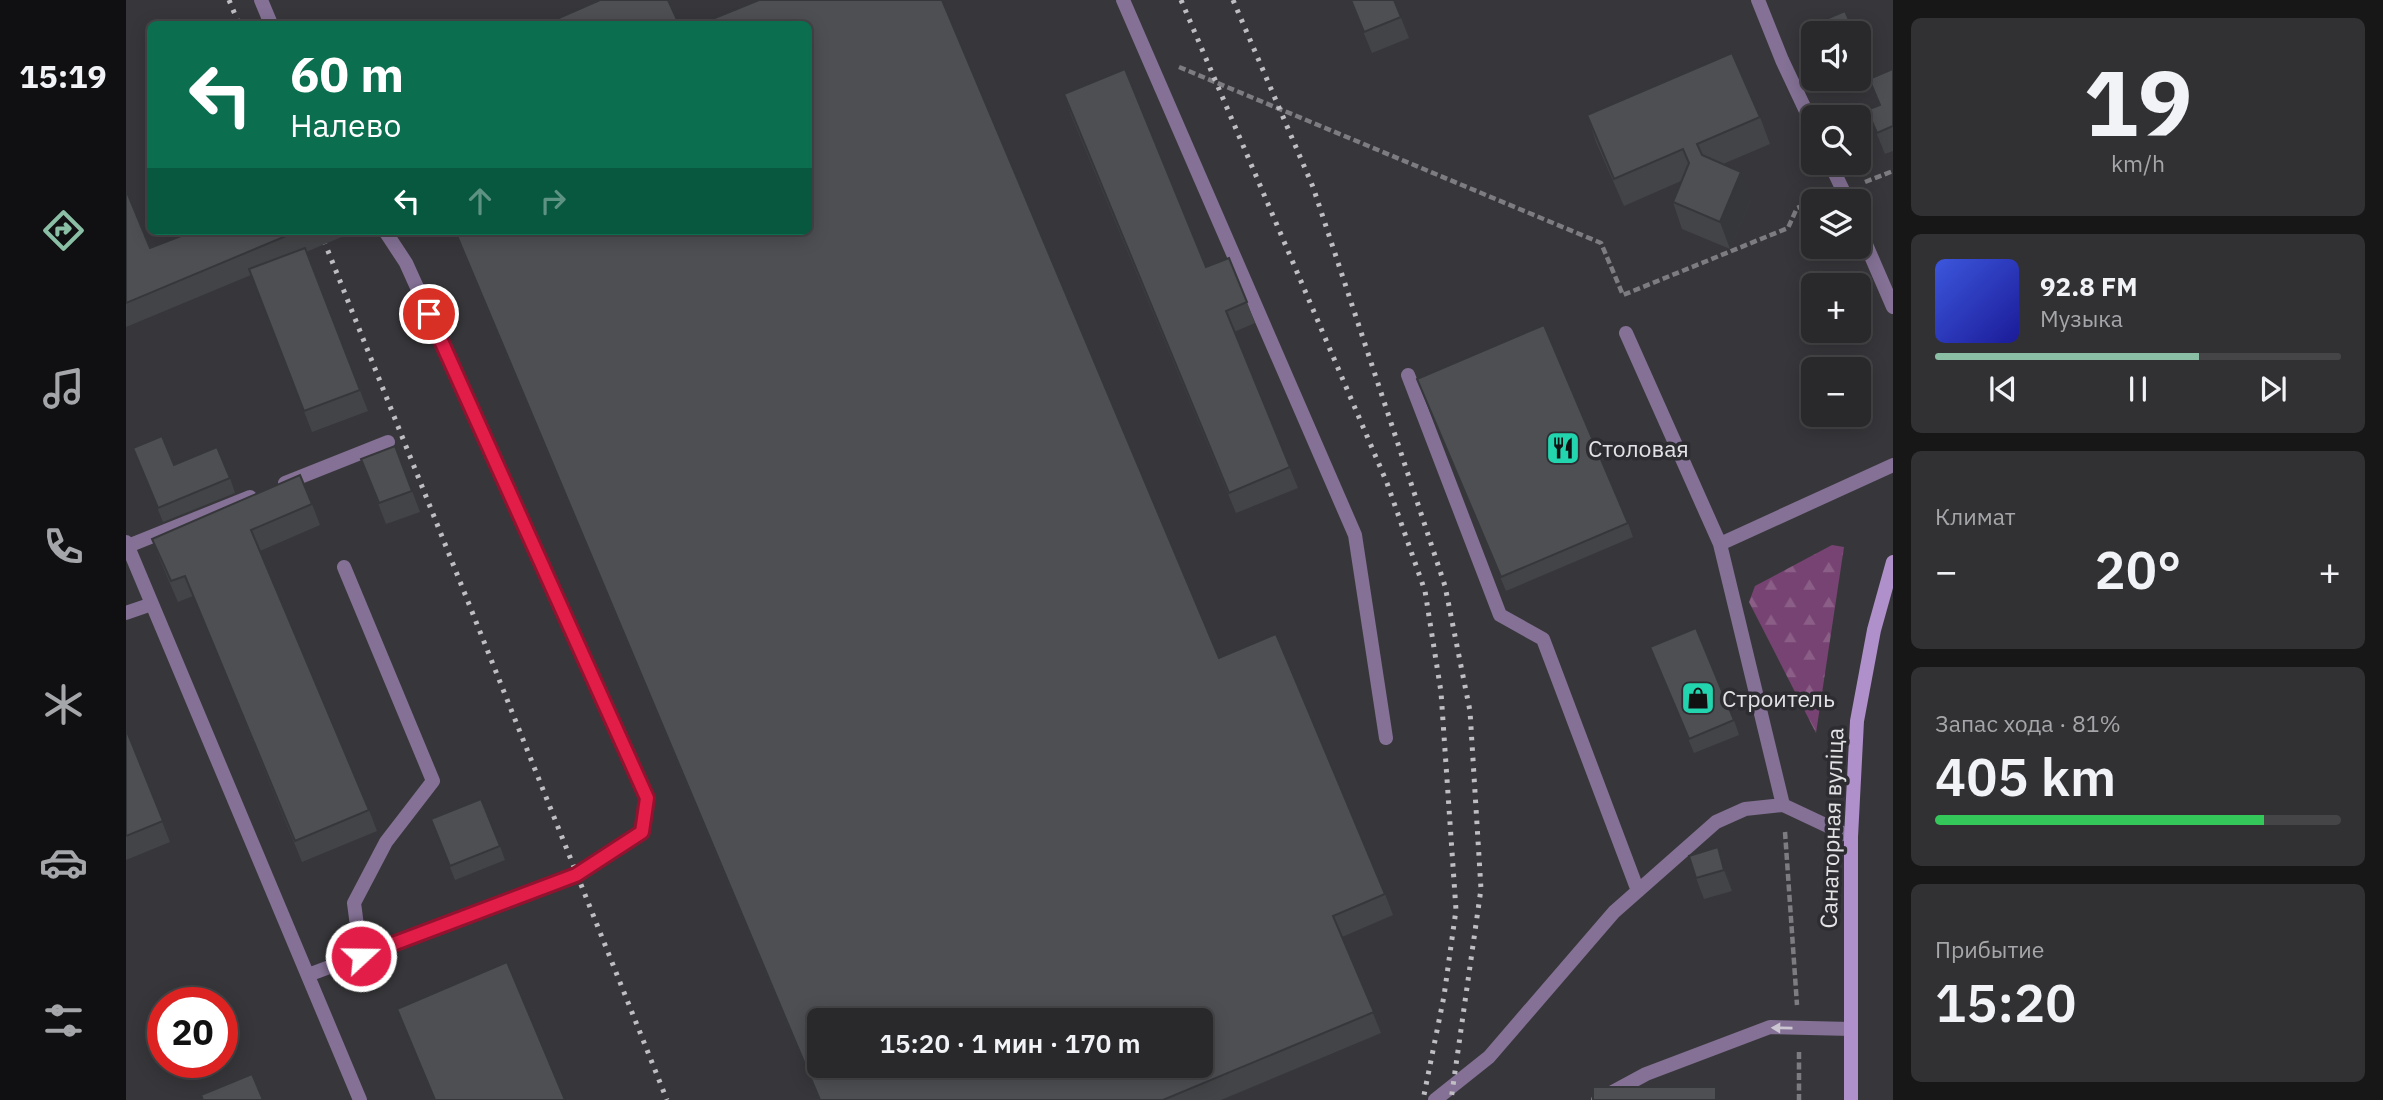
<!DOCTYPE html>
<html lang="ru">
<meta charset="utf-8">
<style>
:root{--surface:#29292c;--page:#313134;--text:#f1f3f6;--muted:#a5a6a9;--line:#454548;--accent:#8abfa5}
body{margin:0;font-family:"IBM Plex Sans",sans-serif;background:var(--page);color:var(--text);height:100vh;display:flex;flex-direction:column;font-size:26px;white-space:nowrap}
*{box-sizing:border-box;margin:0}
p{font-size:23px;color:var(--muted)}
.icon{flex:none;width:38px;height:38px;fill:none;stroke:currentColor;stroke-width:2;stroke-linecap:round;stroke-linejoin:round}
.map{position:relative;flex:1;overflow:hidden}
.panel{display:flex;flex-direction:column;gap:18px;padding:18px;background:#171718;width:490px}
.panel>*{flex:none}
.hud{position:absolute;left:21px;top:21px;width:665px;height:214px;border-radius:10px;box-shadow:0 4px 18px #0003,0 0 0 2px var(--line);background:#0b6e4f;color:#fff;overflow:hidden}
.controls{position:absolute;left:1675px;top:21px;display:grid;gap:14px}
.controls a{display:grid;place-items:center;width:70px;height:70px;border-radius:10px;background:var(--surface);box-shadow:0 4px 18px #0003,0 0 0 2px var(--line);font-size:35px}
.speed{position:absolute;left:21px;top:987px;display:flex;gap:14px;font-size:35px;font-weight:700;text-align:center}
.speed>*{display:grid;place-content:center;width:91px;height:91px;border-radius:50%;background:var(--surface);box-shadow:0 4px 18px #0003,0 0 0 2px var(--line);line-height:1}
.speed .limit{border:10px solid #d22;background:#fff;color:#111}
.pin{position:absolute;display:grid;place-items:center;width:60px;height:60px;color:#fff;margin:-30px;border:4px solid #fff;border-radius:50%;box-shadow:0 2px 7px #0007}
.me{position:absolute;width:77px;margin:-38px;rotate:69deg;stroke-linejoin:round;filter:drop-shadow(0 0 5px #0008)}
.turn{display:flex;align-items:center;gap:24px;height:147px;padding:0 28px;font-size:32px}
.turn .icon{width:91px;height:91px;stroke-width:2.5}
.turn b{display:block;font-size:49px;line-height:60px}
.lanes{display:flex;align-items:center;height:66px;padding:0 28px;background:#0003;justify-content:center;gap:35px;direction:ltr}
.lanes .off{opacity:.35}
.big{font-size:52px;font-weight:600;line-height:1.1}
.panel .card{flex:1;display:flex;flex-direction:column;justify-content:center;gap:10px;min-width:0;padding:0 24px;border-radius:10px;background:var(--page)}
.panel .dial{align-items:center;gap:0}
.dial b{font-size:91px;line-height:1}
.song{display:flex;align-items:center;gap:21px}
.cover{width:84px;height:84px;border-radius:10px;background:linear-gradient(135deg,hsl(230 70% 55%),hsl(240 70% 35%))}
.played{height:7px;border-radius:4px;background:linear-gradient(90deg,var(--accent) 65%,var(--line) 65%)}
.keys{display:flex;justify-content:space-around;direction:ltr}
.heat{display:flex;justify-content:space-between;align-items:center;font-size:38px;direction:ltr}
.charge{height:10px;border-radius:5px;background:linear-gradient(90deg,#34c759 81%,var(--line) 0)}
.trip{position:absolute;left:681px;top:1008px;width:406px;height:70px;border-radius:10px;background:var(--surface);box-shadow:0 4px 18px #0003,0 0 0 2px var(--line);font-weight:600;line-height:70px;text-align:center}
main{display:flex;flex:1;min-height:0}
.dock{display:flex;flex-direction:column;width:126px;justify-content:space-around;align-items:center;background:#101012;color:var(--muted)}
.dock .icon{width:49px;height:49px}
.dock .on{color:var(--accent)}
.dock b{font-size:32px;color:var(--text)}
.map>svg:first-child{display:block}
.forest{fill:url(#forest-firs)}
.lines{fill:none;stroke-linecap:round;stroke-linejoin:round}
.path{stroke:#7d7d81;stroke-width:4.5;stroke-dasharray:7 3.5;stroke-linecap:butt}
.lane{stroke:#847195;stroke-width:14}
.secondary{stroke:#af90ca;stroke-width:14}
.rail{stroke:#bfbfc3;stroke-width:5;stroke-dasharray:3.5 7;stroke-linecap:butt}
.wall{fill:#424447}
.shaded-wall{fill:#36373a}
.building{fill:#4d4f53;stroke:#36373a;stroke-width:2;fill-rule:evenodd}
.oneway{fill:#cbc6d2}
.route-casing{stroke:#92132f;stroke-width:18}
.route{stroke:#e11d48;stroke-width:12}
.labels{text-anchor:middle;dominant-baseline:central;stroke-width:7;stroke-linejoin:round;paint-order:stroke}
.poi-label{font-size:23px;fill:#e3e3e6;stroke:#2d2d31;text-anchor:start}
.street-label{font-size:23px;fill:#e3e3e6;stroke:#2d2d31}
</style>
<main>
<nav class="dock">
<b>15:19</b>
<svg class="icon on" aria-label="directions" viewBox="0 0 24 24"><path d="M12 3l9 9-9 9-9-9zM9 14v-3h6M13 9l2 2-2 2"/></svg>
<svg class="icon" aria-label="music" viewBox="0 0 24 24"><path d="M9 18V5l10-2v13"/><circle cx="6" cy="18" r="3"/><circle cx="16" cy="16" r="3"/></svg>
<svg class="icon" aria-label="phone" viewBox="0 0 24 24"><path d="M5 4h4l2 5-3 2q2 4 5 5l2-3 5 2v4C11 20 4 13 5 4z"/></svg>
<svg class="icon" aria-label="climate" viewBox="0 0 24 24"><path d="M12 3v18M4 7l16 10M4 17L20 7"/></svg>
<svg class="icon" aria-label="car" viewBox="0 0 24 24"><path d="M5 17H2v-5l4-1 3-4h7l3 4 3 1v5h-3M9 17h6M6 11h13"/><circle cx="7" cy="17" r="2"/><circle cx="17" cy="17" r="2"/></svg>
<svg class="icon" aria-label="filters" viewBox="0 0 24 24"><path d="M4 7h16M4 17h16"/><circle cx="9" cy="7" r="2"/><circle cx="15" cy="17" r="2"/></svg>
</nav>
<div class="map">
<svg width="1767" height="1100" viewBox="0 0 1767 1100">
<defs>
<pattern id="forest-firs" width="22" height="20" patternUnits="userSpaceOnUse" patternTransform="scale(1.75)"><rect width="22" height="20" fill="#774372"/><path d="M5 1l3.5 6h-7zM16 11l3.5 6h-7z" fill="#8a5e86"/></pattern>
</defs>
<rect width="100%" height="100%" fill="#37373b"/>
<path class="forest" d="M1706,545L1718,547L1690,733L1623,602L1629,586Z"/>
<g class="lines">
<path class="path" d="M1053,67L1475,243L1497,295L1662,228L1671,208L1687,202
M1739,182L1767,171
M1659,832L1671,1005
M1673,1052V1100"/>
<path class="lane" d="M135,0L145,24
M997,0L1229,535L1260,738
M1632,0L1656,60L1687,126
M1704,163L1722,201
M1732,226L1767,307
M1500,333L1594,544L1767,465
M1282,375L1374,615L1417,639L1512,891
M159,483L262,442
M0,542L234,1100
M1594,544L1657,805
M2,546L124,497
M218,567L307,781L260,842L228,903L235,956
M0,613L26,604
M182,975L450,875L516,832L521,798L280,263L259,231
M1309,1100L1363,1057L1488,912L1590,822L1619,809L1657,805L1725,837
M1472,1100L1520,1074L1644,1027L1725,1029"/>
<path class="secondary" d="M1725,1100V837L1731,721L1748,630L1767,562"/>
<path class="rail" d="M103,0L113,24
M1055,0L1261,483L1299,591L1315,692L1330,910L1318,996L1297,1100
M1107,0L1187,187L1319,586L1344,711L1355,889L1325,1100
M194,231L541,1100"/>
</g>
<path class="wall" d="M1224,0H1268L1283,38L1246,53Z
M1732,40L1742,65L1732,69Z
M1767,69V151L1759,154L1741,110L1753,105L1743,79Z
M938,94L1080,267L1121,302L1129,323L1108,332L1172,488L1110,513L945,115Z
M1461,115L1634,117L1644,144L1597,164L1625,199L1604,249L1556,229L1547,202L1555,181L1498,206L1470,142Z
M0,190L24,248L68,231H230L180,252L242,411L186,432L125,275L0,327Z
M328,231H682L1093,658L1259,894L1267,915L1216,937L1255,1033L1095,1100H693Z
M1291,379L1502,523L1507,537L1380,591Z
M269,446L294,512L260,524L235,459Z
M7,448L48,465L104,478L109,493L37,522Z
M186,504L194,525L134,551L243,810L251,831L176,862L67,596L52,602L34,560L26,539Z
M1524,647L1608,720L1613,735L1568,753Z
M0,729L44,842L0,860Z
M311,834L374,846L379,860L329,880Z
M1599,868L1606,891L1578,899L1570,878Z
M271,1009L439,1100H308Z"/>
<path class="shaded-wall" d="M1615,172L1625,199L1604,249L1594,222Z
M1592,847L1599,868L1606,891L1598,870Z
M1590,1087L1595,1100H1590Z"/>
<path class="building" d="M474,0H542L553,24H419Z
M633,0H816L1093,658L1150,634L1259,894L1207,916L1248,1012L1037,1100H694L329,231H682V24H574ZM693,1020H1074V1066H693Z
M1225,0H1268L1275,17L1238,32Z
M1719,11L1729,33H1690L1686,25Z
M1606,53L1634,117L1571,144L1576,155L1615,172L1594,222L1547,202L1563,163L1557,149L1488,179L1461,115Z
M999,69L1080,267L1103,258L1121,302L1100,311L1164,467L1103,493L938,94Z
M1767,69V126L1751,133L1741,110L1754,105L1743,79Z
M0,190L24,248L68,231H172L0,303Z
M179,248L234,390L178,411L123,269Z
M1418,325L1502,523L1375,577L1291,379Z
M36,436L48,465L91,447L104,478L32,508L7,448Z
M269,446L286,491L253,503L235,459Z
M174,475L186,504L125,530L243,810L169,841L59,576L45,581L26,539Z
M1570,628L1608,720L1563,739L1524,647Z
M0,729L37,821L0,836Z
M355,799L374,846L324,866L305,819Z
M1592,847L1598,870L1570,878L1563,856Z
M381,962L439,1100H309L271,1009Z
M126,1074L137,1100H77L75,1095Z
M1467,1087H1590V1100H1467Z"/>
<defs><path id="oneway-solid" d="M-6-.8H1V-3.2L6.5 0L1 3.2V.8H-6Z" transform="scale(1.75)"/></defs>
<use class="oneway" href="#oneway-solid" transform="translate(1656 1028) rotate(-179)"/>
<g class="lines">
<g class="route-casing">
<path id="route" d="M235,956L450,875L516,832L521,798L303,314"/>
</g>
<use href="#route" class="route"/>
</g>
<defs>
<g id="restaurant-square" transform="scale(1.75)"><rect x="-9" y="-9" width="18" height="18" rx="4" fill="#22d5af" stroke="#2d2d31"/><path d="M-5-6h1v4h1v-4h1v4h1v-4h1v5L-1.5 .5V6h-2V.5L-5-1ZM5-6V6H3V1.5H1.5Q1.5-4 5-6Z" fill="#111"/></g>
<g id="shop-square" transform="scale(1.75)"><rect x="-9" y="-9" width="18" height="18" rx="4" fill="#22d5af" stroke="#2d2d31"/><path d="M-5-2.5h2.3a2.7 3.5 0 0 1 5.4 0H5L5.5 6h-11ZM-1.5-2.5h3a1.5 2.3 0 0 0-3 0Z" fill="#111"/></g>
</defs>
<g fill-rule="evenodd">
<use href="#restaurant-square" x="1437" y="448"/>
<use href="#shop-square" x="1572" y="698"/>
</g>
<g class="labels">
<g class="poi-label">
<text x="1462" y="448">Столовая</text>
<text x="1596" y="698">Строитель</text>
</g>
<g class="street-label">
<text transform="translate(1705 828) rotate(-88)">Санаторная вуліца</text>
</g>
</g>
</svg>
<div class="controls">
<a><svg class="icon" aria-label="sound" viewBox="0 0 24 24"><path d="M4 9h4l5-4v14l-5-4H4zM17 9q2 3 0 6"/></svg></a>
<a><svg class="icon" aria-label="search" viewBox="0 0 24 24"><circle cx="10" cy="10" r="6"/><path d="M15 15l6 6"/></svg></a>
<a><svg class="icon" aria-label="layers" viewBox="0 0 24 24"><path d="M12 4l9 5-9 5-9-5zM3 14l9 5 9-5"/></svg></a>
<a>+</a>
<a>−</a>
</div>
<div class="speed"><div class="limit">20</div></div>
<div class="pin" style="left:303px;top:314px;background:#d93025"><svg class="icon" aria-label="arrive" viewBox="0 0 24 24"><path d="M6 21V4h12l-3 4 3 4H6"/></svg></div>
<svg class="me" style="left:235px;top:956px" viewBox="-20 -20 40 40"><circle r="17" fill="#e11d48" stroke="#fff" stroke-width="3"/><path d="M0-11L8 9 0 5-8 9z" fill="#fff"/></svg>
<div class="trip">15:20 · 1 мин · 170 m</div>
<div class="hud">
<div class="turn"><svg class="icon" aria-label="left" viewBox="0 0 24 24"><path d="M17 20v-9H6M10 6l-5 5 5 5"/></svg><div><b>60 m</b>Налево</div></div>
<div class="lanes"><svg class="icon" aria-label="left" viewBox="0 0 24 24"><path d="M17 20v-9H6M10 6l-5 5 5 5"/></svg><svg class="icon off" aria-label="ahead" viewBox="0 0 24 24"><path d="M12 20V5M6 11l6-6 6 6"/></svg><svg class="icon off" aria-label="right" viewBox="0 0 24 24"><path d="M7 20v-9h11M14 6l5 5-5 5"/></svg></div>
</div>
</div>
<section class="panel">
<div class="card dial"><b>19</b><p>km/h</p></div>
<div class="card">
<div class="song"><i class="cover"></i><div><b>92.8 FM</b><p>Музыка</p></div></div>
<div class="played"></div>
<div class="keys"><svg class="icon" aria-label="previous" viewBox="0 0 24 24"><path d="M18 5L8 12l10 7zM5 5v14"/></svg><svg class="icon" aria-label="pause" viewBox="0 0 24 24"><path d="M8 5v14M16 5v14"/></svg><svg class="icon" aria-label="next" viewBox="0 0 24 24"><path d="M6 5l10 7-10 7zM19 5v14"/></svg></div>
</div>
<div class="card"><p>Климат</p>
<div class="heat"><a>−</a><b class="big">20°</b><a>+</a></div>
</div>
<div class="card"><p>Запас хода · 81%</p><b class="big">405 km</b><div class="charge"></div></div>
<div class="card"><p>Прибытие</p><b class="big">15:20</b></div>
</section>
</main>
